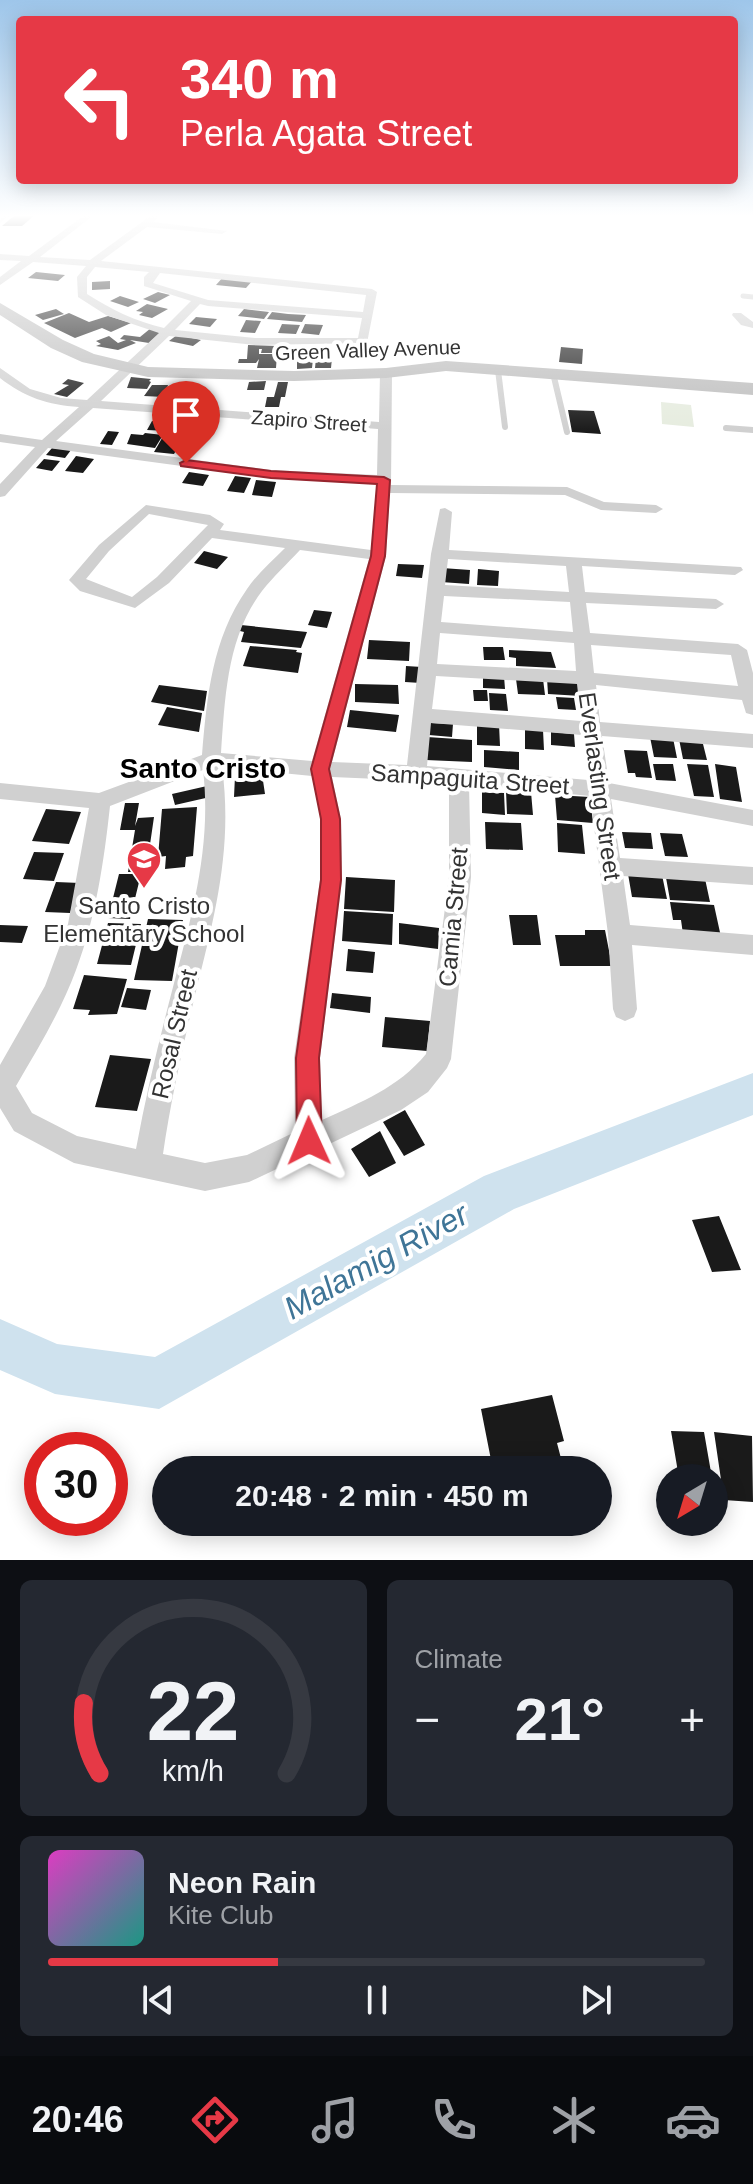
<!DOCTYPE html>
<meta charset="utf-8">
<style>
:root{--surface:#171b24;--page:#242831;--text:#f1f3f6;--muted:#9ea1a6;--line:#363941;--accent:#e63946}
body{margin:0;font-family:Helvetica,sans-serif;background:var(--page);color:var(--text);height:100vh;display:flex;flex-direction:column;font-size:30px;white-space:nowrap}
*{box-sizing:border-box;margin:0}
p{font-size:26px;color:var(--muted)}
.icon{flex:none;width:44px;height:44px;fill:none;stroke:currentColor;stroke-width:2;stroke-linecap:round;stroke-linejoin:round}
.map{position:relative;height:1560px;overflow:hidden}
.details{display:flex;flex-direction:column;gap:20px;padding:20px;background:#0d0f14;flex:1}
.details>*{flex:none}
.hud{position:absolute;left:16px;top:16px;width:722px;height:168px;border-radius:8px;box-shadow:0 4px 20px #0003;background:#e63946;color:#fff;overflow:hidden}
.needle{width:52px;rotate:218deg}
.fabs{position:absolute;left:656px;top:1464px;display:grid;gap:16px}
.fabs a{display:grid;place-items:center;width:72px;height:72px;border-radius:50%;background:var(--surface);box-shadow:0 4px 20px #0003;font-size:40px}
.speed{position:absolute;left:24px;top:1432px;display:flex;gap:16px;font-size:40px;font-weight:700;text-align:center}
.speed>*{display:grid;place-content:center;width:104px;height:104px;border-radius:50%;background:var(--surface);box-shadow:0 4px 20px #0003;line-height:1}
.speed .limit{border:12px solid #d22;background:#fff;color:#111}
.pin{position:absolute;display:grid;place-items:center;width:68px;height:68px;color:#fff;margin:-82px -34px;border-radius:50% 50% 50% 0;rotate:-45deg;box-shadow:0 0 8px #0007}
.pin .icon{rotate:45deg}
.me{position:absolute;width:88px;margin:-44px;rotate:359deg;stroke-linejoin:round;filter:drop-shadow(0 0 6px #0008)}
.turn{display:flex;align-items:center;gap:28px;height:168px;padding:0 32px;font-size:36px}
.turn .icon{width:104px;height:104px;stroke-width:2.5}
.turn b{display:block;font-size:56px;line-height:68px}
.big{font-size:60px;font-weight:800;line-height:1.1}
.details .tile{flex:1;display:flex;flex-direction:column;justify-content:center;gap:12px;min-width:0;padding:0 28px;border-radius:12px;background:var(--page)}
.details .dial{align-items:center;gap:0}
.dial svg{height:208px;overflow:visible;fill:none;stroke:var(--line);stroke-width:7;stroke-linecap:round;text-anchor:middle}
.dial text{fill:var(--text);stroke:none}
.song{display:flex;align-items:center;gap:24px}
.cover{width:96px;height:96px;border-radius:12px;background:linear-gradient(135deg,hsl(310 70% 55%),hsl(170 70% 35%))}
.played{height:8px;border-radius:4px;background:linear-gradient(90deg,var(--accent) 35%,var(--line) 35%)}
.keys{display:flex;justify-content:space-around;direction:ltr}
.heat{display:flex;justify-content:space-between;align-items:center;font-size:44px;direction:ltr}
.details .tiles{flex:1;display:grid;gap:20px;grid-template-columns:1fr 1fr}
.tile:last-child{grid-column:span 2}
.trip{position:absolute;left:152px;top:1456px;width:460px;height:80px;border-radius:40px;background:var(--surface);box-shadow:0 4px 20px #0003;font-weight:800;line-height:80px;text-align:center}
.dock{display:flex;height:128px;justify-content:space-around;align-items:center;background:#090b0e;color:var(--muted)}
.dock .icon{width:56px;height:56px}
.dock .current{color:var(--accent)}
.dock b{font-size:36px;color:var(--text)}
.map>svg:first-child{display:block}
.green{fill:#e6ecdf}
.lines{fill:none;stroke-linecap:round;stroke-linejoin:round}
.river{fill:#cfe2ee;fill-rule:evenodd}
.building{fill:#1a1a1a}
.lane-far1{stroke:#d0d0d0;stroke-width:5}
.lane{stroke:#d0d0d0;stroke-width:6}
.street{fill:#d0d0d0;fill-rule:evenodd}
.secondary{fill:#bdbdbd;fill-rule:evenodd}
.route{fill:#e63946;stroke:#96252e;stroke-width:2}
.labels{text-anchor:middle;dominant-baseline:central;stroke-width:8;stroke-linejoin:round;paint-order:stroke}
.far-street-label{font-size:20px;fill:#333;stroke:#fff}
.street-label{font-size:24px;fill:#333;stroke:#fff}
.poi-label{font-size:24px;fill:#333;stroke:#fff}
.quarter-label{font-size:28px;font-weight:bold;fill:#000;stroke:#fff}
.near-water-label{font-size:32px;font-style:italic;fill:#3f7597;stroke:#fff}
</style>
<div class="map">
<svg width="753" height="1560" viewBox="0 0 753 1560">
<rect width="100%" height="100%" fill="#fff"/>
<path class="green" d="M661,402L691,405L694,427L662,424Z"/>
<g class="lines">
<path class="river" d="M753,1073V1115L514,1209L159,1409L55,1394L0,1370V1319L57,1344L155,1357L484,1176Z"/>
</g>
<path class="building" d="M16,214H36L22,226H2Z
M36,272L65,275L58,281L28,278Z
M224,276L253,280L246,288L216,285Z
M110,281V289L92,290V282Z
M158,292L170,295L155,303L143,299Z
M120,296L139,302L128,307L110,301Z
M147,304L168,309L152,318L139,315L143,312L136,311Z
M56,309L64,314L43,320L35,315Z
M244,309L269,312L264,319L238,316Z
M272,312L288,314L306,315L302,322L267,319Z
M69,313L89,322L108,316L131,323L111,332L102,328L75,338L44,323Z
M196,317L217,319L210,327L189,324Z
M246,320L261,321L255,333L240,332Z
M282,324L300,325L296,334L278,333Z
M305,324L323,325L319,335L301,333Z
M151,328L160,333L149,343L130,340L136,343L118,350L96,346L101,344L96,341L109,336L118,343L126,340L120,339L124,335L140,337Z
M177,335L201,340L193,346L169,341Z
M248,345L277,346V353H261L262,349H259V354H277L276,368H257L259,359L256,363H238L239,359H247Z
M561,347L583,349L582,364L559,362Z
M316,358H332L331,368H315Z
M297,359H313L312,368L297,369Z
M131,377L151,379L149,381L151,382L147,389L127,388Z
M68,379L84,383L67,397L54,394L69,385L62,384Z
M266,381L264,390H247L249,382Z
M278,382H288L285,397H281L279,407H265L267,397H274Z
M152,385H168L164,397L144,396Z
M568,410L594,411L601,434L572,432Z
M152,421L172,422L168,431L147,430Z
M108,431L119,432L112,445L100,444Z
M145,433L163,435L155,448L127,444L131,434L143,435Z
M165,433L185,435L174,454L154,452Z
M52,448L71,450L65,458L46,455Z
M76,456L94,459L83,473L65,471Z
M44,459L60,461L52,471L36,468Z
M189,472L209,475L203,486L182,483Z
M235,476L251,478L244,493L227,491Z
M256,480L276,482L272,497L252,495Z
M204,551L228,557L217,569L194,563Z
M398,564L424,565L422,578L396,576Z
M442,568L470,570L469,584L441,582Z
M478,569L499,571L498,586L477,585Z
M314,610L332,612L327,628L308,625Z
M241,625L307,632L301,648L241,642L244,632L240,631Z
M369,640L410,642L409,661L367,659Z
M250,646L297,650L296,652L302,653L298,673L243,666Z
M483,647H503L505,660H484Z
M509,650L551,652L556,668L516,666V658L509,657Z
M406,666L422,667L421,683L405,682Z
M483,675L504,676L505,689L483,688Z
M547,678L579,679L581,696L548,694Z
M516,679H543L545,695L518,694Z
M355,684L398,685L399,704L355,702Z
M159,685L207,691L204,711L151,702Z
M473,690H487L488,701H474Z
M489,693L506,694L508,711L490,710Z
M556,697L574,698L576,710L558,709Z
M167,707L202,713L199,732L158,725Z
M350,710L399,715L396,732L347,727Z
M430,723L453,724L452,737L429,735Z
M477,723L499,724L500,746L477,745Z
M525,729L543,730L544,750L525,749Z
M551,732L574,734L575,747L551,745Z
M427,737L472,740V762L426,760Z
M650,737L673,738L677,758L654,757Z
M679,739L702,740L707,760L683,759Z
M484,750L519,752V770L484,767Z
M624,750L647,751L652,778L636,777L635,773H628Z
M653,764H673L676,781L656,780Z
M687,764L708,765L714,797L694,796Z
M715,764L736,767L742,802L720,799Z
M262,774L265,794L234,797L235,776Z
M207,786L210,797L175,805L172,794Z
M506,791L531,792L533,815L507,814Z
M482,792L504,793L505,815L482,813Z
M555,795L590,797L593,823L557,820Z
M125,803H139L135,826L138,818L154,817L146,872H128L135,830H120Z
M197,807L193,856L186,857L185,867L165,869L166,856L158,857L162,809Z
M46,809L81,812L69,844L32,841Z
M485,822L521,823L523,850L486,849Z
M557,823L582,825L585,854L558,852Z
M622,832L651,833L653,849L625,848Z
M660,833L682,834L688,857L665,856Z
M34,852L64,853L54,881L23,879Z
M665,872L704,874L710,902L670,900Z
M119,874H141L130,919L108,918Z
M628,874L662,875L667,899L632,897Z
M346,877L395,880L394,912L344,909Z
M56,882L80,883L70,913L45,912Z
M670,902L714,905L721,937L683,934L681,920H673Z
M344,911L393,914L392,945L342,941Z
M509,915H537L541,945H513Z
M148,919L183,920L172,981L134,980Z
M108,923L141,924L131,965L97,964Z
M399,923L439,928L438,949L399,944Z
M0,925L28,926L22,943L0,942Z
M585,930H605L612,966H560L555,935H585Z
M348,949L375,952L373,973L346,971Z
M84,975L127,979L117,1014L88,1015L90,1010L73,1009Z
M127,988L151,990L146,1010L121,1007Z
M332,993L371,997L370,1013L330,1008Z
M385,1017L430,1021L427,1051L382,1047Z
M110,1055L151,1059L137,1111L95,1107Z
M405,1110L425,1145L404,1156L383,1122Z
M380,1131L396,1163L369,1177L351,1149Z
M719,1216L741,1270L712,1272L692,1220Z
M552,1395L564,1441L557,1443L564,1470H493L481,1409Z
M671,1431L704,1432L712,1478H679Z
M714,1432L752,1436L753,1502L724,1500Z"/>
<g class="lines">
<path class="lane-far1" d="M743,296L753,297"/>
<path class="lane" d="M498,370L505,427
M553,373L567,432
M726,428L753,430"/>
<path class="street" d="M2,214H11L0,223Z
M86,214H95L40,257L90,260L153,214H162L153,222L227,231L222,234L147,227L101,261L372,289L377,292L367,343L255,345L169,336L101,401L379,422L380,373L386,369L392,373L391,485L567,487L604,502L656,505L663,509L656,513L601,510L565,495L390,493L386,556L332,762L407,765L431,554L440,509L445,508L452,512L449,550L741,567L743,570L735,575L582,566L585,592L716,599L724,604L716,609L586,603L590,633L738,644L747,650L753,673V715L746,713L742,700L596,685L600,722L753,734V748L602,736L609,783L753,810V826L611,799L620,858L753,867V885L623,876L630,925L753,935V955L632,945L637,1009L634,1017L625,1021L616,1017L613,1009L608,934L590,796L469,784L471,877L451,1059L447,1068L428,1092L401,1110L249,1182L205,1191L74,1163L14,1131L0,1108V1065L45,986L68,924L89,808L0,799V783L99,793L202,755C207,696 212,639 247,589C257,574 272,561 285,548L212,538L169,583L135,608L80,591L69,580L99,545L146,505L210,515L224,524L220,530L371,550L377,484L271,478L48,448L5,496L0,497V484L35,447L0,442V434L42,440L79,407C48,405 24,397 0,378V368L30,389L61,398L87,400L159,333L106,315L78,297L77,277L86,266L33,262L0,285V277L21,261L0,260V254L29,256ZM95,267L149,272L144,277V286L191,301L164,328C135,321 112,310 87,294V277ZM160,273L366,295L363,312L208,300L153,283ZM200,304L208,306L362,318L358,338H255L175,330ZM93,408L378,429L377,475L271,470L56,441ZM149,514L208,525L157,577L132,597L86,579L109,551ZM300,550L369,559L312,761L221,753C225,697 227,637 262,591C273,577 287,564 300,550ZM448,559L566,566L569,592L445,585ZM444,596L570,602L573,632L441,622ZM440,633L574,643L576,671L437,664ZM591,645L731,655L738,686L594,673ZM436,676L577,684L581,721L432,709ZM431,723L582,735L588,780L427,766ZM222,767L312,776L321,819L320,880L294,1058L295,1132L247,1155L205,1163L163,1154C171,1099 183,1046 196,991C215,915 233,847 222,767ZM203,770C212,845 192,915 173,987C159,1041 146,1094 136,1149L77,1136L32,1113L16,1086C38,1048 61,1011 76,970C96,917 104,861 110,806ZM332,777L449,782V877L426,1054C398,1088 361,1102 322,1120L320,1058L342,880L341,819Z
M733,313H741L753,322V328L741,325L732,315Z"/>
<path class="secondary" d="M0,303L63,340L94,354L148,367L294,371L386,368L446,361L753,383V395L446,371L386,378L294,381L148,377L82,362L51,348L0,315Z"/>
</g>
<linearGradient id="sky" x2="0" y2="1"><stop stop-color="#9ec6ea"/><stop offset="0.5" stop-color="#fff"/><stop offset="1" stop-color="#fff" stop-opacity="0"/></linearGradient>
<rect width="753" height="432" fill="url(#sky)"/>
<path class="route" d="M186,460L271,471L384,477L390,480L385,556L329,769L340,819L341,880L319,1058L322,1141L318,1150L309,1153L300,1150L297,1141L296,1058L321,880V819L311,769L371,556L377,484L271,478L181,466L180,463Z"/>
<defs>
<g id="school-pin" transform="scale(1.8)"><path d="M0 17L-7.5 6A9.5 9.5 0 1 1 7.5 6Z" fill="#e63946" stroke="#fff"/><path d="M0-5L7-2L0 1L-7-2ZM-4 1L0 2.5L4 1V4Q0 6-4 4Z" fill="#fff"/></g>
</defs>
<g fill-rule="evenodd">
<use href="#school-pin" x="144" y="859"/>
</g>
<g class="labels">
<g class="far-street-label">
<text transform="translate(368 350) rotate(-2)">Green Valley Avenue</text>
<text transform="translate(309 421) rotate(4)">Zapiro Street</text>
</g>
<g class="street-label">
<text transform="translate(470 779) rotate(4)">Sampaguita Street</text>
<text transform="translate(600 786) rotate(82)">Everlasting Street</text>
<text transform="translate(453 917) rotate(-85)">Camia Street</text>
<text transform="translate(174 1034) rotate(-77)">Rosal Street</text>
</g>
<g class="poi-label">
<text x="144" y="905">Santo Cristo<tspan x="144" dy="28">Elementary School</tspan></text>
</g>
<g class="quarter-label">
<text x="203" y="768">Santo Cristo</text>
</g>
<g class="near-water-label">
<text transform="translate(376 1261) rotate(-29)">Malamig River</text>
</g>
</g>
</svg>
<div class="fabs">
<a><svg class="needle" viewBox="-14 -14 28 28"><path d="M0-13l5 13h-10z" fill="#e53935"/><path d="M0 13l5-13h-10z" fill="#9ea1a6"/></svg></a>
</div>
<div class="speed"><div class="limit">30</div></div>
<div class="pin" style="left:186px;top:463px;background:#d93025"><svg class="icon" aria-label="arrive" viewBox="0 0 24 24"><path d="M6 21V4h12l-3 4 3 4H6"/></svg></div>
<svg class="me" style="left:309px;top:1141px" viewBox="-20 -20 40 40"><path d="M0-17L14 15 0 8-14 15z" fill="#e63946" stroke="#fff" stroke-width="4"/></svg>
<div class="trip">20:48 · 2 min · 450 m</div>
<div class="hud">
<div class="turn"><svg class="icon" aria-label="left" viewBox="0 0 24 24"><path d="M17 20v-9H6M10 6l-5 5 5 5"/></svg><div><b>340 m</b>Perla Agata Street</div></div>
</div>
</div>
<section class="details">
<div class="tiles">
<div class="tile dial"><svg viewBox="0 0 100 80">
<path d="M14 69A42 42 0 1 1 86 69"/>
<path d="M14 69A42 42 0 0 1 8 42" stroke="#e63946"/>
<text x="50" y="56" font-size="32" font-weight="700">22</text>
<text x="50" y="72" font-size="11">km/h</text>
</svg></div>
<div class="tile"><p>Climate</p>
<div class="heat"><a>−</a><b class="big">21°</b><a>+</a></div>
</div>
<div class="tile">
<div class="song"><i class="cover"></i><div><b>Neon Rain</b><p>Kite Club</p></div></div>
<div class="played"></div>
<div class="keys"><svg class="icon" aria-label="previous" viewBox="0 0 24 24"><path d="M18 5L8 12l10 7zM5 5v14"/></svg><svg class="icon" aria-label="pause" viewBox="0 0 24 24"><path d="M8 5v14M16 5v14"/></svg><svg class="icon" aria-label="next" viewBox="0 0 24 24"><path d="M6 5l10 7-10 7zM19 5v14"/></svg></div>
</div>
</div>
</section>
<nav class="dock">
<b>20:46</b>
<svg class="icon current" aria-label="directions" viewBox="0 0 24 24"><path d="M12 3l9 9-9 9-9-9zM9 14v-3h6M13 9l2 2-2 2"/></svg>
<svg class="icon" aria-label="music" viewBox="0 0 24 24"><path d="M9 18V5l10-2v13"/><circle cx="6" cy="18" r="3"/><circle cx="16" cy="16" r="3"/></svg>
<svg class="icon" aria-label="phone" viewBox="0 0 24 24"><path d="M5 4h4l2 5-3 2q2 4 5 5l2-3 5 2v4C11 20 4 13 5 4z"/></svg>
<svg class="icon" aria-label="climate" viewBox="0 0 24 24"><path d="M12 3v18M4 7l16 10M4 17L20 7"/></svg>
<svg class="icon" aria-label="car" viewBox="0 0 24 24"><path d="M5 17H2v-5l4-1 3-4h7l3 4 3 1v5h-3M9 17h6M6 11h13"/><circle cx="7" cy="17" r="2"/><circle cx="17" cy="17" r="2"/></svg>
</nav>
